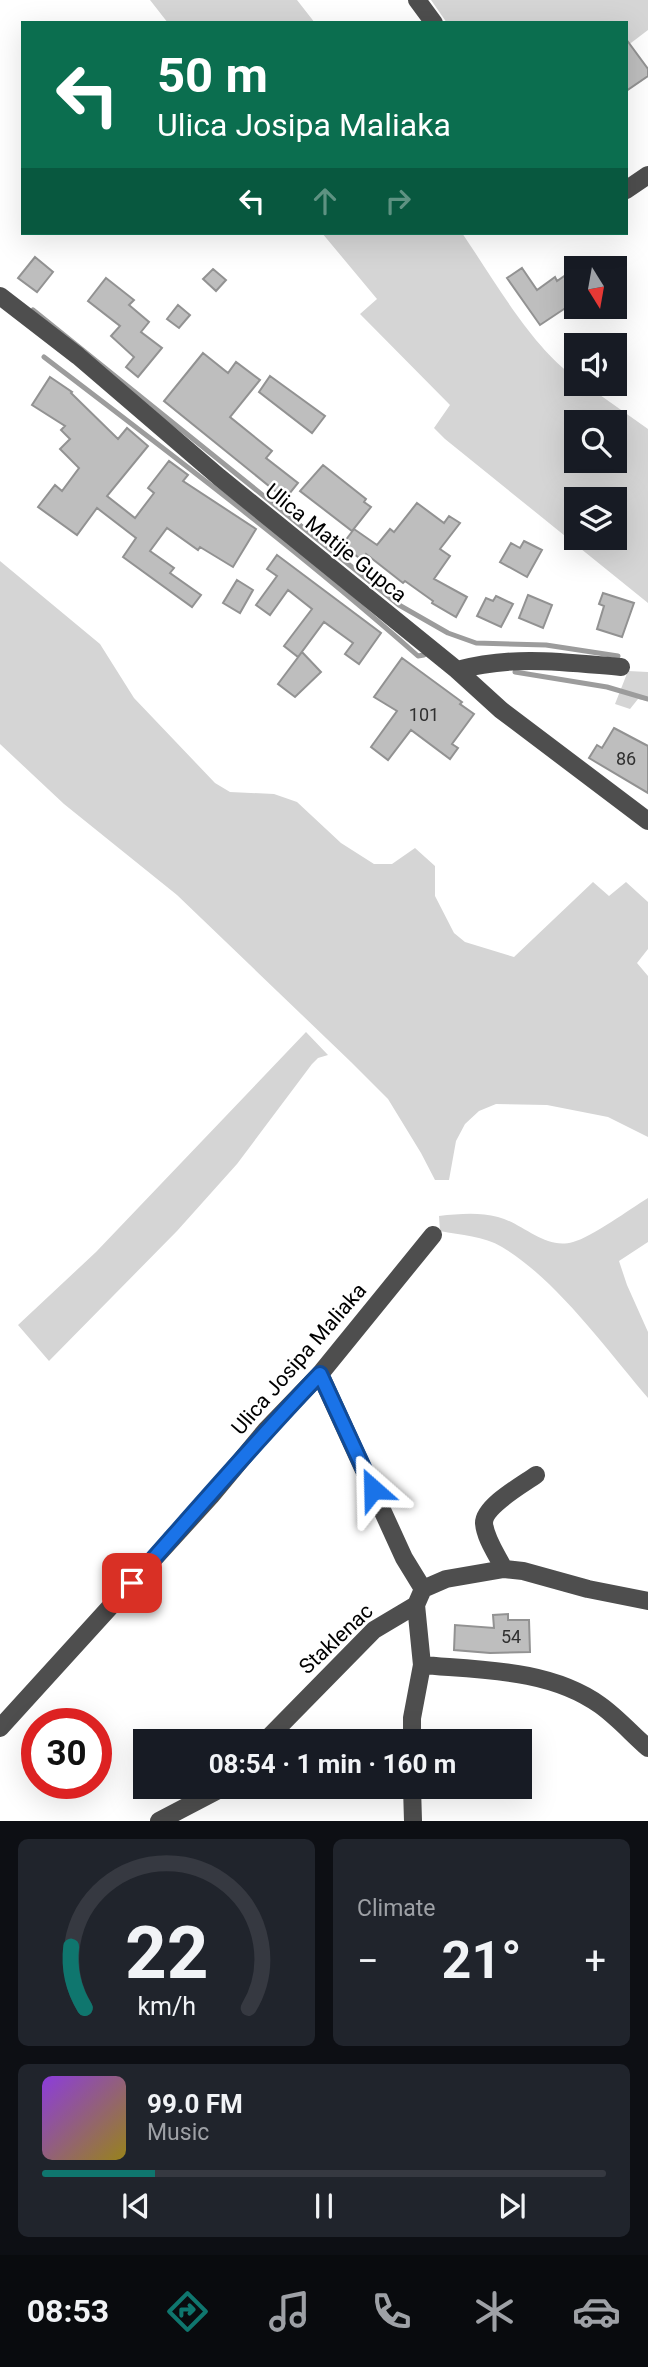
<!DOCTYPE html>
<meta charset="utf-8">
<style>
:root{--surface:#171b24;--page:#20242c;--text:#f1f3f6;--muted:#9ea1a6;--line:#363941;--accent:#0f766e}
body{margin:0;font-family:Roboto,sans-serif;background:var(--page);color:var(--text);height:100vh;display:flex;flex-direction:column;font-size:26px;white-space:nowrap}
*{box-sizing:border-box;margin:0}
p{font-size:23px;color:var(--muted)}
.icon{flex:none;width:38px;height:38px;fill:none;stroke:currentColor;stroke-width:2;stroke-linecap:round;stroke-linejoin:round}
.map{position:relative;height:1821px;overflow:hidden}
.details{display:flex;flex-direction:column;gap:18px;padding:18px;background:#0d0f14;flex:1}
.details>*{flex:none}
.banner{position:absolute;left:21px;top:21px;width:607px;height:214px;border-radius:0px;box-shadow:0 7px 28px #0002;background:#0b6e4f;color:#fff;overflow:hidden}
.needle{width:46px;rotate:169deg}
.buttons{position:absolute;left:564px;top:256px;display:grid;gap:14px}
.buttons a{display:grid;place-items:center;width:63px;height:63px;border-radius:0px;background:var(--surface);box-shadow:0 7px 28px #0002;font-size:35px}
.speed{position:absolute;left:21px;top:1708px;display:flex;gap:14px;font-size:35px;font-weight:700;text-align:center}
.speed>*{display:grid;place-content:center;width:91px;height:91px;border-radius:50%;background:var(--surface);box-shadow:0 7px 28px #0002;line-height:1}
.speed .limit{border:10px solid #d22;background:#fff;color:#111}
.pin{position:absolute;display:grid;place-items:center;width:60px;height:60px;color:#fff;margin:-30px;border-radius:14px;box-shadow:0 4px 10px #0006}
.me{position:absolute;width:77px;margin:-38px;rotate:335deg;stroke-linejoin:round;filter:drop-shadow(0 0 5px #0008)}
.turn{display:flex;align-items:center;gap:24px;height:147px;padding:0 21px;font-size:32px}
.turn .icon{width:91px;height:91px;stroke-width:2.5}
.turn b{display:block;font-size:49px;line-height:60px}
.lanes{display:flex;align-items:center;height:66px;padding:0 21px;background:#0003;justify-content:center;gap:35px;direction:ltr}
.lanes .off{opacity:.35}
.big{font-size:52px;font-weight:700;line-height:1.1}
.details .widget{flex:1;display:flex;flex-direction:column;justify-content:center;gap:10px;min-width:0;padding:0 24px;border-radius:10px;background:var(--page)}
.details .dial{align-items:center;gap:0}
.dial svg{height:182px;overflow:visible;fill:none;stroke:var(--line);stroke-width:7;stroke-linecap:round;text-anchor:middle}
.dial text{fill:var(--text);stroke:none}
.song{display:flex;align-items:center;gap:21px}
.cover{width:84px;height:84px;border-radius:10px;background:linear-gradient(135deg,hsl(270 70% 55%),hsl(50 70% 35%))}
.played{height:7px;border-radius:4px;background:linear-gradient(90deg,var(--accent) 20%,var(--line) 20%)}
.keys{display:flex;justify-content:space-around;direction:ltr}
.heat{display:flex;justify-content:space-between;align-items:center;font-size:38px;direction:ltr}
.details .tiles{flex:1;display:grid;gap:18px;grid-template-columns:1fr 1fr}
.widget:last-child{grid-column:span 2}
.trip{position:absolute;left:133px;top:1729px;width:399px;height:70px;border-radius:0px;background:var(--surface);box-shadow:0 7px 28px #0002;font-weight:700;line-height:70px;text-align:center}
.menu{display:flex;height:112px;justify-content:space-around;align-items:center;background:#090b0e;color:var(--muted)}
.menu .icon{width:49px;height:49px}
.menu .selected{color:var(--accent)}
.menu b{font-size:32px;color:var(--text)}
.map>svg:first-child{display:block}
.green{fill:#d5d5d5;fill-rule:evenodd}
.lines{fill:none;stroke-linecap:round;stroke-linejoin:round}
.stream{stroke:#9c9c9c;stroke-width:5}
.building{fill:#bebebe;stroke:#929292;stroke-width:2}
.minor{stroke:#4e4e4e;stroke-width:18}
.route-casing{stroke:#114b97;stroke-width:18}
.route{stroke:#1a73e8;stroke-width:12}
.labels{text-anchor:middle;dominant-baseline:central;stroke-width:5;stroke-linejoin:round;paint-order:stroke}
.number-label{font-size:18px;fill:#303030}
.street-label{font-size:21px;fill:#000;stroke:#fff}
</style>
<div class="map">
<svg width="648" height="1821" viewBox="0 0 648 1821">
<rect width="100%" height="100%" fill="#fff"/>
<path class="green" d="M150,0H297L315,23H168Z
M431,0H648V30L627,46L626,23H447Z
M322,233H462C493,278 532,348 576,378V383H583L648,429V603L445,439L434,428L450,405L360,314L377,299ZM576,422H614V460H576ZM576,499H614V537H576Z
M0,561L100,644L134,698L215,783L230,792L274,794L297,802L341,843L374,864H392L415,848L435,866V896L454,933L465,942L514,957L593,882L609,896L626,882L648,902V949L637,963L648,976V1137L608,1117L547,1105L496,1104L479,1111L465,1124L456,1141L449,1180H435L421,1153L388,1099L351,1062L177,895L64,804L0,744Z
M628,671L648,672V701L638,699L630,709L615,704Z
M306,1032L328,1055L318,1058L312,1064L237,1164L177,1231L49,1361L18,1325L96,1252Z
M648,1198V1242L619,1261L627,1285L648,1332V1398C608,1351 555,1278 502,1247C484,1236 461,1235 440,1231L439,1216C459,1214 478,1212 498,1217C524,1224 545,1250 573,1242C592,1237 630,1209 648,1198Z"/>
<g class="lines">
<path class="stream" d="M33,310L399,605L448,633L476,643L546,645L618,656L616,660
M44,357C171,454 298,550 418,656L424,655
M515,672L607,687L648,699"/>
</g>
<path class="building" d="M626,39L648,69V76L626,91Z
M35,257L53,272L37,292L18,278Z
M522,268L537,290L555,277L557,281L576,268V301L540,325L507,278Z
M213,269L226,280L216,291L203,279Z
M106,278L134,300L129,305L149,322L141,332L162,348L138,377L126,367L134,357L111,336L120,326L88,301Z
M178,305L190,315L179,328L167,319Z
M203,353L228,373L236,362L260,380L230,417L272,451L266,458L298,483L285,499L164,401Z
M270,376L325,416L312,433L259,392Z
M50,377L72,392L71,393L118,439L127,428L148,446L107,496L135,518L154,493L148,488L169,461L188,475L183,481L256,529L233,567L200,547L198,550L167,528L150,551L174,568L170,573L201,595L192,607L123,557L136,538L97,508L77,535L38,507L55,485L62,491L79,468L60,449L70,439L61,430L65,426L32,405Z
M323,465L366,499L364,502L371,507L352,531L300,491Z
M417,503L444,523L449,516L460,523L440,549L450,556L434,579L467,597L456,617L432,603L433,601L405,581L403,583L366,554L362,560L342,545L354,529L377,545L390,529L394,532Z
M524,541L542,550L527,577L500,562L511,543L520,548Z
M277,555L381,633L359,664L345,654L353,643L324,622L298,657L284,646L312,609L288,590L270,615L256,605L277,576L267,569Z
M237,580L253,590L240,613L223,603Z
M603,593L634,603L622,637L597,629L604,606L599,604Z
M528,595L552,605L543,628L519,618Z
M496,596L513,604L501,627L477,616L486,598L493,601Z
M302,652L321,672L295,697L278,684Z
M402,658L462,702L460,704L474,714L452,744L458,748L450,759L411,730L388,760L371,747L397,711L374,697Z
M614,728L648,746V793L589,758L597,745L602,748Z
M508,1614V1620H529L530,1652L490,1653L454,1650L455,1625L494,1628L493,1615Z"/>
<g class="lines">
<path class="minor" d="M417,0L434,23
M626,190L648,175
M0,296L78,356L219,477L457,670L501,710L648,821
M457,670C516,655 562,662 621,667
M320,1374L404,1558L423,1589
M504,1569C497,1555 485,1538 484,1523C484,1506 522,1485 536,1475
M416,1605L422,1665C481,1670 550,1669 600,1705C617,1717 632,1734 648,1748
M0,1728L211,1496L266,1430L320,1374L433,1235
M265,1741L374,1630L416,1605L423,1589L446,1579L504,1569L523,1571L588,1589L648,1601
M412,1741V1718L422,1665
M412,1787L413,1821
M159,1821L224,1787"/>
</g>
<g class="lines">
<g class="route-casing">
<path id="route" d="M132,1583C194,1513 255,1442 320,1374L373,1489"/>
</g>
<use href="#route" class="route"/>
</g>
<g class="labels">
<g class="number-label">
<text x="424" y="714">101</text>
<text x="626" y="758">86</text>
<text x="511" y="1636">54</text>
</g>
<g class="street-label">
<text transform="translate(336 543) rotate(39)">Ulica Matije Gupca</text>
<text transform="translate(299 1359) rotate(-49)">Ulica Josipa Maliaka</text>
<text transform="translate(336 1639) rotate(-43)">Staklenac</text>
</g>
</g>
</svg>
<div class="buttons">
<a><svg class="needle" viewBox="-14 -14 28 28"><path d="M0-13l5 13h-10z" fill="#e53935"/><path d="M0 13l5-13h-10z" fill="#9ea1a6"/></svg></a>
<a><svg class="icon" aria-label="sound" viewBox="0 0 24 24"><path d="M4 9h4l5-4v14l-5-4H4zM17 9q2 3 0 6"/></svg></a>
<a><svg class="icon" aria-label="search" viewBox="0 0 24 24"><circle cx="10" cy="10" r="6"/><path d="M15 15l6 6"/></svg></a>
<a><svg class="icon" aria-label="layers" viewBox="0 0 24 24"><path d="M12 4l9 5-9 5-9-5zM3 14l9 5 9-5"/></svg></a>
</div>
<div class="speed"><div class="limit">30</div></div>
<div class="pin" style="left:132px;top:1583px;background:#d93025"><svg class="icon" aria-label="arrive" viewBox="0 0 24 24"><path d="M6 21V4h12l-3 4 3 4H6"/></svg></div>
<svg class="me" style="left:373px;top:1489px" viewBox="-20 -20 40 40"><path d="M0-17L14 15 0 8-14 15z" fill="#1a73e8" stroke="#fff" stroke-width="4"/></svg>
<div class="trip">08:54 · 1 min · 160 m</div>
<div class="banner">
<div class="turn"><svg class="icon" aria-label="left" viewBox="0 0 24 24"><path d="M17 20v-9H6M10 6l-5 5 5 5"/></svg><div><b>50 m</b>Ulica Josipa Maliaka</div></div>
<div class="lanes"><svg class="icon" aria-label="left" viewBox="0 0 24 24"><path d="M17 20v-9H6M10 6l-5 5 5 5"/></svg><svg class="icon off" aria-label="ahead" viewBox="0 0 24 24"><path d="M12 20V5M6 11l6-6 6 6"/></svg><svg class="icon off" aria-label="right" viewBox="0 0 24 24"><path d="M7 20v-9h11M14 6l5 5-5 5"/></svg></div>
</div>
</div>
<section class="details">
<div class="tiles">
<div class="widget dial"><svg viewBox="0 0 100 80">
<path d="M14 69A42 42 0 1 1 86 69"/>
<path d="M14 69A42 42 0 0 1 8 42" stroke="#0f766e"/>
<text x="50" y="56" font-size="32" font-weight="700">22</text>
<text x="50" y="72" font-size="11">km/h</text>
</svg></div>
<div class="widget"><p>Climate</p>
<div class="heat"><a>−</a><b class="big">21°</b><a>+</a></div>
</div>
<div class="widget">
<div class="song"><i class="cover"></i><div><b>99.0 FM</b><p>Music</p></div></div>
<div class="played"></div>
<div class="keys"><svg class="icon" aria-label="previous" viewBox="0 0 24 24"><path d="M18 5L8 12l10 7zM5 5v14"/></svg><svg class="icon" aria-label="pause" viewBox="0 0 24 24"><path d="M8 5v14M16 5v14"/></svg><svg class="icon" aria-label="next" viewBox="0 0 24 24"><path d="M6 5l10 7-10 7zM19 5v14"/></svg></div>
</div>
</div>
</section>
<nav class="menu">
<b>08:53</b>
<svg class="icon selected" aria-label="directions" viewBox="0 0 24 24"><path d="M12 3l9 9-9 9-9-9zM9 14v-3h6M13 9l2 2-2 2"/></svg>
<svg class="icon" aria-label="music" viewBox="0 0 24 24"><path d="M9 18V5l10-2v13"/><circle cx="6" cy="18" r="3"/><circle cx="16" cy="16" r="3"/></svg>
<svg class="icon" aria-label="phone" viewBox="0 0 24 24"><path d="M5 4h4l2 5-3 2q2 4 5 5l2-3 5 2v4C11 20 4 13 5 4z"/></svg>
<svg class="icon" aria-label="climate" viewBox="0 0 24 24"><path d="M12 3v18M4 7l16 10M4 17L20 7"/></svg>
<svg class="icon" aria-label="car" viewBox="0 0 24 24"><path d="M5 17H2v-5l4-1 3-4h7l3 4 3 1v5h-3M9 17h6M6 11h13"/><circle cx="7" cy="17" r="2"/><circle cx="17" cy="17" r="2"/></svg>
</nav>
